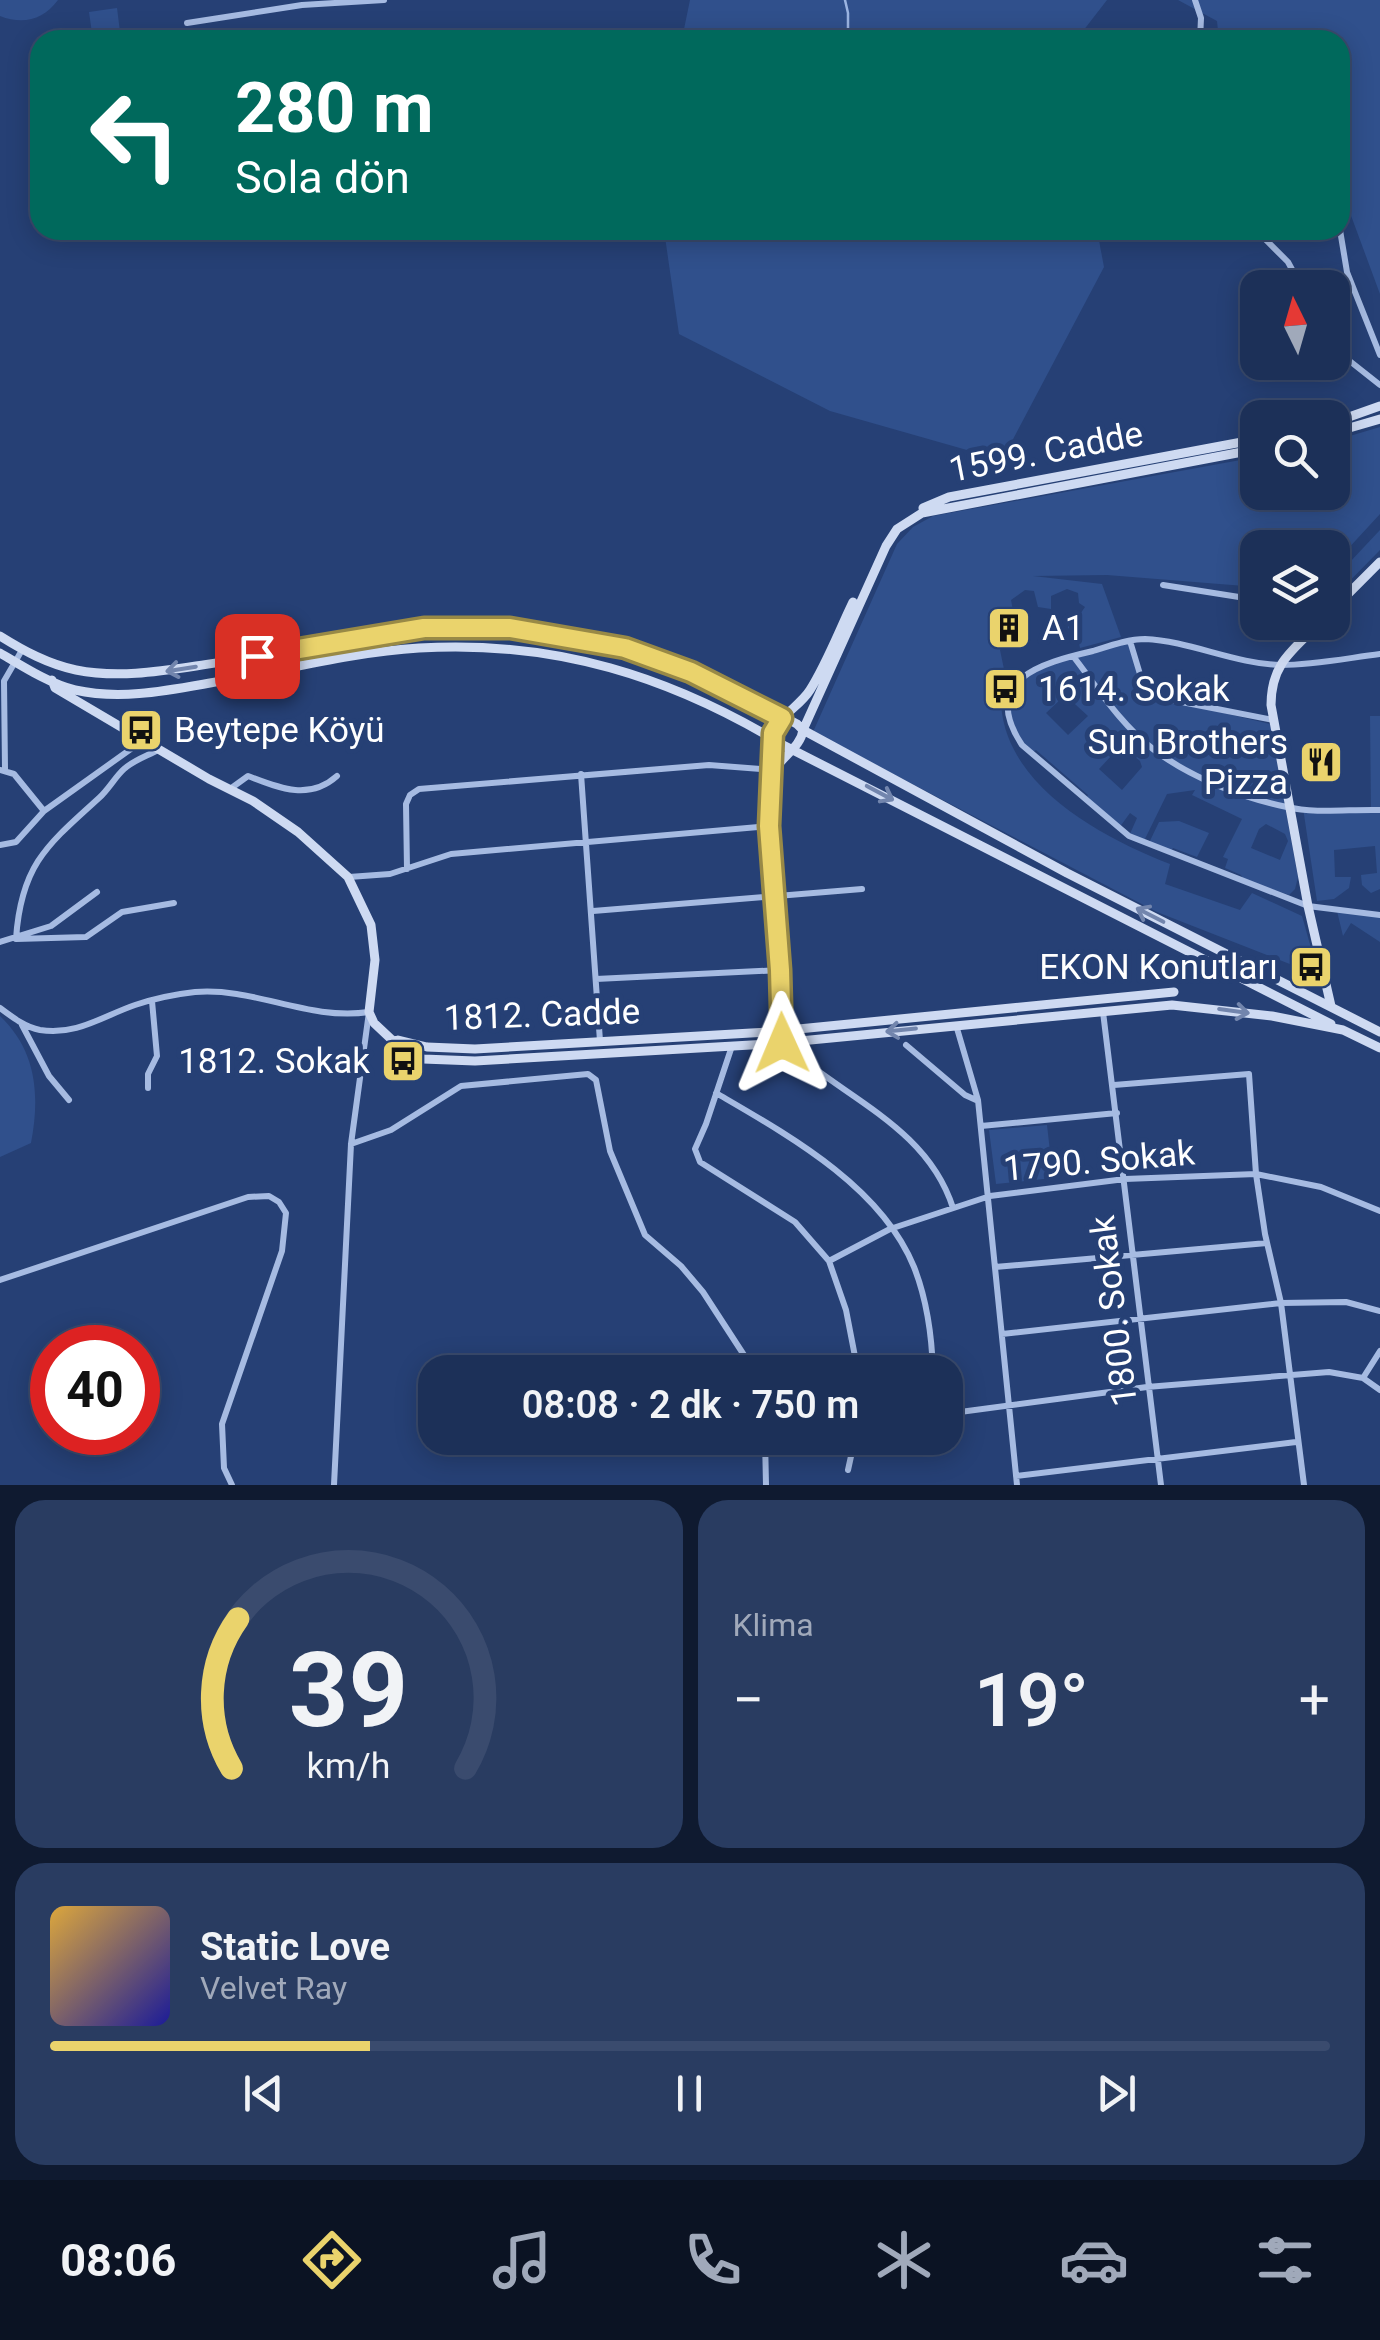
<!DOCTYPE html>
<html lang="tr">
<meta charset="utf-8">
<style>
:root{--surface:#1c3058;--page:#293c61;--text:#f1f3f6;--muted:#a0a9ba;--line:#3a4b6e;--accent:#ead36c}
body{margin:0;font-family:Roboto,sans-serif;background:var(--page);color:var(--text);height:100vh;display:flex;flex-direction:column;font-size:38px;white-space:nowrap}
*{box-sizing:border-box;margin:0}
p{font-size:32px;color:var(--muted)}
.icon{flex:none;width:55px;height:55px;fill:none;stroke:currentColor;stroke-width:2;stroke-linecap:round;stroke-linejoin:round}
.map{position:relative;height:1485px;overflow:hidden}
.sheet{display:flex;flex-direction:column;gap:15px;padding:15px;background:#0f1a30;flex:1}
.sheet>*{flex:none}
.banner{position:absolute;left:30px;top:30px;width:1320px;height:210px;border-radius:30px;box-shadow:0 5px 25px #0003,0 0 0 2px var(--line);background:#00695c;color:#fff;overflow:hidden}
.needle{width:65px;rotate:355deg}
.buttons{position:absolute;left:1240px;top:270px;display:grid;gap:20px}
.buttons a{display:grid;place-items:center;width:110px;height:110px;border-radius:20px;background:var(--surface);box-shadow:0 5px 25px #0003,0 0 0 2px var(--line);font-size:50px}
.speed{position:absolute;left:30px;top:1325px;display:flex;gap:20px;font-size:50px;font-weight:700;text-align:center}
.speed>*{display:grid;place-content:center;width:130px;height:130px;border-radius:50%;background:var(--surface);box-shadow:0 5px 25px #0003,0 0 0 2px var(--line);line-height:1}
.speed .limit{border:15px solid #d22;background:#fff;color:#111}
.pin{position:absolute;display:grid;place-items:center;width:85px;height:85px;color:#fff;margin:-42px;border-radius:20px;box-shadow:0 5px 15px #0006}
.me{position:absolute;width:110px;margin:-55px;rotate:359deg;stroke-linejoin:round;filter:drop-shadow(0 0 8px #0008)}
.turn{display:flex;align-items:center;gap:35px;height:210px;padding:0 40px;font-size:45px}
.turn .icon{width:130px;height:130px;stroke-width:2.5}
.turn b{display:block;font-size:70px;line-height:85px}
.big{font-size:75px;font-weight:600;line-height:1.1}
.sheet .tile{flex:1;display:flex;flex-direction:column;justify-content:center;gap:15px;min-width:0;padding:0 35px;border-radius:30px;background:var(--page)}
.sheet .dial{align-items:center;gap:0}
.dial svg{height:260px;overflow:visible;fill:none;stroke:var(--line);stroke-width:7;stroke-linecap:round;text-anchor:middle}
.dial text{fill:var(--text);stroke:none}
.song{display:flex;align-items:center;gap:30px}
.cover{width:120px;height:120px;border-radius:15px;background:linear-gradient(135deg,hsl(40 70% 55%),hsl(240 70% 35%))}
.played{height:10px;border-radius:5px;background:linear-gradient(90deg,var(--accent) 25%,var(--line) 25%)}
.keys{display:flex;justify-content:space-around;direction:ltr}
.heat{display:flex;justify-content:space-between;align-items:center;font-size:55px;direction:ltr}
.sheet .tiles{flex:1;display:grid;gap:15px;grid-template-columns:1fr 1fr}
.tile:last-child{grid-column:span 2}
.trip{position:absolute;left:418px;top:1355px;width:545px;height:100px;border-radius:30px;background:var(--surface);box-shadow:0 5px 25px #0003,0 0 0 2px var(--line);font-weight:600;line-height:100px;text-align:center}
.dock{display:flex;height:160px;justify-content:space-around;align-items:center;background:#0b1323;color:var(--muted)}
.dock .icon{width:70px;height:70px}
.dock .on{color:var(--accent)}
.dock b{font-size:45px;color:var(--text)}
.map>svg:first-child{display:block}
.green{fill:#30508c;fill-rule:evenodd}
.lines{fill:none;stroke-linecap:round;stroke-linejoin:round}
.stream{stroke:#9bb4e2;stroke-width:2.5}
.street{stroke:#a6bbe2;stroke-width:6}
.secondary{stroke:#cedaf2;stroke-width:9}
.oneway{stroke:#7285ad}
.route-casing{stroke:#988946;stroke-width:25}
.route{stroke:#ead36c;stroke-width:18}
.labels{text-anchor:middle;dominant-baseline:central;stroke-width:10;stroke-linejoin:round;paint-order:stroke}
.street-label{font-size:35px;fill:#fff;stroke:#264075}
.poi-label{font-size:35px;fill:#fff;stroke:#264075;text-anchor:start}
</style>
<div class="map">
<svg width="1380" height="1485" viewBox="0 0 1380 1485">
<rect width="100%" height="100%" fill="#264075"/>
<path class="green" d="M0,0H58C43,20 23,25 0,16Z
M690,0H1107L1076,40H677L683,34Z
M1178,0H1380V294L1346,202L1340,197V40H1219L1217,21Z
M117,8L121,40H93L89,12Z
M664,230H1097L1104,267L1002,460L830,411L679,334Z
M1380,427V514L1333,565L1332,548H1258L1257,587L1107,575L1033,576L1102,584L1121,637L1080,648L1077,634L1068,628L1069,620L1078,617L1085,607L1079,603L1078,593L1067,589L1051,596V609L1038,607L1034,591L1025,590L1011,600L1014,616L1004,617L1000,628L1008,640L1000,650L1005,674L1012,681L1001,691C996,781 1098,836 1170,864L1165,884L1240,910L1252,893L1302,916L1320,980L1305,970L1157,912L813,732L897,544L913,527L933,516L1257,457L1258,492H1332L1333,441Z
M1380,530V550L1333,598V580Z
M1130,641L1143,684L1161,698L1270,724L1298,877L1295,889L1289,895L1243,879L1241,875L1225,868L1228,859L1223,857L1242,819L1192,795L1195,790L1167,794L1143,843L1129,836L1137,818L1130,813L1119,828L1085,800L1088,795L1036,750L1031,753L1022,745L1008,708L1012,688L1025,672ZM1052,683L1088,716L1068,735L1046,713L1061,699ZM1124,748L1140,761L1142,767L1122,790L1099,769L1113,754L1118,753V749ZM1266,824L1285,834L1288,841L1280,860L1251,848L1259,829Z
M1370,716H1380V889L1371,893L1362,885L1361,875L1377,873L1375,846L1334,850L1335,877H1351L1349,888L1334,899L1317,901L1303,808L1371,810Z
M1179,821L1209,833L1197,857L1173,848L1170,853L1148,845L1159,822Z
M1337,911L1380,915V942L1351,923L1343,936Z
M0,1016C37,1051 40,1096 31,1143L0,1157Z
M1047,1125L1053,1178L996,1184L989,1130Z"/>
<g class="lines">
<path class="stream" d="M845,0L848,13V40"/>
<path class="street" d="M1195,0L1201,18L1200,40
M187,23L302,5L384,0
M1256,230L1288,262L1302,288
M1340,230L1347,272L1380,355
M1332,347L1380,385
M1163,585L1258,600
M1130,641L1143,684L1161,698L1273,720
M1380,654C1348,658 1313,665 1281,665C1235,664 1190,641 1145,639C1128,639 1109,646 1093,651C1041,663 979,680 1022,745L1129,836L1308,906L1380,915
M1073,656C1097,687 1121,725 1153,749C1189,777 1243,798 1287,807C1316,814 1350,809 1380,810
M5,769L4,681L22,650
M0,770L14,774L44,811
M581,774L600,1041
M230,789L248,776C279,788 309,801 337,776
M0,845L16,842L44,811L142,741
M407,869L406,804L410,795L419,789L709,765L772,770
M349,877L390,874L451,854L769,826
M593,911L862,889
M16,939C21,865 47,845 99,798C109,789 115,777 124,769C134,760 147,756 158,750
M16,939L86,937L122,912L174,903
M0,942L51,926L97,892
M596,979L780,970
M0,1008C12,1017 25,1027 40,1030C76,1036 103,1016 135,1005C153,999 177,994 195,992C255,987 307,1021 369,1012L351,1144L334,1485
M1103,1012L1161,1485
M22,1025L49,1076L69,1100
M956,1025L978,1100L1017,1485
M783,1043C843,1098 927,1126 953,1208
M906,1045L965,1095L976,1100
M732,1046L706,1124L695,1149L700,1162L795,1222L829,1261L846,1310L858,1372
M1114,1085L1249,1074L1256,1174L1265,1234L1281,1303L1304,1485
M148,1088V1074L157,1056L152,1001
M716,1093C788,1135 881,1186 914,1267C927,1300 932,1338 933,1372
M981,1126L1117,1113
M351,1144L391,1130L461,1086L588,1074L596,1080L610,1151L645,1235L681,1266L703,1292L755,1372
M829,1261L890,1229L990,1196L1125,1179L1256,1174L1321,1187L1380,1211
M995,1267L1267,1243
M0,1280L248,1197L269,1196L279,1202L286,1213L282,1251L222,1424L224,1468L232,1485
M1002,1334L1281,1303L1346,1302L1380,1311
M1363,1378L1380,1390
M945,1414L1147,1387L1329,1372L1363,1378L1380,1351
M765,1438L766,1485
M848,1470L855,1438
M1016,1476L1296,1442"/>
<path class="secondary" d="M1332,423L1380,406
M1332,433L1380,419
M1258,449L922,513L897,529L886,546L803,730L1067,873L1380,1032
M923,508L949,497L1258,439
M1332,610L1380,562
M1321,622C1293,650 1271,663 1271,705L1308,906L1331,1006
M0,636C24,651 48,664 76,670C116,678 156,672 196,666C281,654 365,629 451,627C577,623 688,666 797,724L803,730C801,747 782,756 774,771
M0,653C22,666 50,684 75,690C120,700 165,691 210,683C277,672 351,652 419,648C555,640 670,676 785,746L1331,1024
M52,680L55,688L209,779L253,801L298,832L348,877L371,925L375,960L369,1012L374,1023L391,1039L423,1059L475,1061L769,1044L1172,1005L1272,1016L1343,1030L1380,1048
M398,1040L427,1047L475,1049L768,1032L1174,992
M782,1043L780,970L769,826L773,733C780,715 800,706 810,690C827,663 839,631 853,602"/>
</g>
<defs><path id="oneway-shaft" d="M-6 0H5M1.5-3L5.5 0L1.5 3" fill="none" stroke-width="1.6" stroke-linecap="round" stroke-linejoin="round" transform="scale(2.5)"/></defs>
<g class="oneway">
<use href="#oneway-shaft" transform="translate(181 669) rotate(171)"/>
<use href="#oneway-shaft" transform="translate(880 793) rotate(28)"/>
<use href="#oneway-shaft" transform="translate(1150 915) rotate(-153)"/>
<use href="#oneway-shaft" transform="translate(1234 1011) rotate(8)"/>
<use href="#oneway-shaft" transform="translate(901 1030) rotate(174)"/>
</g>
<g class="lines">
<g class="route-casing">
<path id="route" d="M257,656L424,628H510L625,648L691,672L782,718L773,733L769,826L780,970L782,1043"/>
</g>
<use href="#route" class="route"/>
</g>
<defs>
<g id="building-square" transform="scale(2.25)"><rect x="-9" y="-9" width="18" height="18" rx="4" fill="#ead36c" stroke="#264075"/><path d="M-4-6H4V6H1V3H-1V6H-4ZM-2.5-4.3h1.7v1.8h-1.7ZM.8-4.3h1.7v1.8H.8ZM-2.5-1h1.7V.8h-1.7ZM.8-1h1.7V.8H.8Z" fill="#111"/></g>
<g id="bus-square" transform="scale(2.25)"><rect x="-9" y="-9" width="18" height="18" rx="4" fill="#ead36c" stroke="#264075"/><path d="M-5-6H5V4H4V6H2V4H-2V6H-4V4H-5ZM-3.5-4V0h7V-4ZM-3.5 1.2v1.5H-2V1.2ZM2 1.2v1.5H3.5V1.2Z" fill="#111"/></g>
<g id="restaurant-square" transform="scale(2.25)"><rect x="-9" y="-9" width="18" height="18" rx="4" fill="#ead36c" stroke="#264075"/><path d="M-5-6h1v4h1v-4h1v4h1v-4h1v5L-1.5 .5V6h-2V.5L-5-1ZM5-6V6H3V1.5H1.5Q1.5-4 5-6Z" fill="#111"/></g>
</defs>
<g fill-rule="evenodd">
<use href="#building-square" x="1009" y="628"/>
<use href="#bus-square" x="1005" y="689"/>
<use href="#bus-square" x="141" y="730"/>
<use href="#restaurant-square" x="1321" y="762"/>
<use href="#bus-square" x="1311" y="967"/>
<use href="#bus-square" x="403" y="1061"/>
</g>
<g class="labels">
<g class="street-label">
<text transform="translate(1046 452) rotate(-11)">1599. Cadde</text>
<text transform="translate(542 1015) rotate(-2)">1812. Cadde</text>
<text transform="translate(1099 1161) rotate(-5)">1790. Sokak</text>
<text transform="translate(1114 1311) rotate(-97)">1800. Sokak</text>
</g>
<g class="poi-label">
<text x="1042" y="628">A1</text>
<text x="1038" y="689">1614. Sokak</text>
<text x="174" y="730">Beytepe Köyü</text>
<text x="1288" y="742" text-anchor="end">Sun Brothers<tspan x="1288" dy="40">Pizza</tspan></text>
<text x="1278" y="967" text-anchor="end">EKON Konutları</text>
<text x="370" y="1061" text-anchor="end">1812. Sokak</text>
</g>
</g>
</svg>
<div class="buttons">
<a><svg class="needle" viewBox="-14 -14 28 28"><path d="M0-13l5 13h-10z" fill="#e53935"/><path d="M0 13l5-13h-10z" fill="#a0a9ba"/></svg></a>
<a><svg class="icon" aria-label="search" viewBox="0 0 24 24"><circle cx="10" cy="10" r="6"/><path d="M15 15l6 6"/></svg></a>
<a><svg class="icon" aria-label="layers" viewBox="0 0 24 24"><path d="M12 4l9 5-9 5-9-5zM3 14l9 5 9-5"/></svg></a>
</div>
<div class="speed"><div class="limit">40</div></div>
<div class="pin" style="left:257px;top:656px;background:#d93025"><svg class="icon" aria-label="arrive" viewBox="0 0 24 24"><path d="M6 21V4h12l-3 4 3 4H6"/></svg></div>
<svg class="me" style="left:782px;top:1043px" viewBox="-20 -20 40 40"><path d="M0-17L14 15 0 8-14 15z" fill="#ead36c" stroke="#fff" stroke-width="4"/></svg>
<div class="trip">08:08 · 2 dk · 750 m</div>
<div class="banner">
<div class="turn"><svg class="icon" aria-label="left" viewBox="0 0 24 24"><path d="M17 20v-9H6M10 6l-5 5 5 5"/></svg><div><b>280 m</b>Sola dön</div></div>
</div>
</div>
<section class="sheet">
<div class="tiles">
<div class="tile dial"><svg viewBox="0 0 100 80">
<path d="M14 69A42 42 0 1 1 86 69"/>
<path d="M14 69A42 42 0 0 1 16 23" stroke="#ead36c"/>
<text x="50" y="56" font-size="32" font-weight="700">39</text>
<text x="50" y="72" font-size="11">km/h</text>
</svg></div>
<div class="tile"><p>Klima</p>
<div class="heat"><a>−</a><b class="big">19°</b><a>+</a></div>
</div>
<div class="tile">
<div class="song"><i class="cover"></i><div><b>Static Love</b><p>Velvet Ray</p></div></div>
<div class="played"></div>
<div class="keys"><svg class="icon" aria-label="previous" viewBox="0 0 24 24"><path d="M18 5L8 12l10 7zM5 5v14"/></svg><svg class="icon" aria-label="pause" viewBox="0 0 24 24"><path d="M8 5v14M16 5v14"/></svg><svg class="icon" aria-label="next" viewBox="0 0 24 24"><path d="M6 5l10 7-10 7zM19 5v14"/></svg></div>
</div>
</div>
</section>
<nav class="dock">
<b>08:06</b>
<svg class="icon on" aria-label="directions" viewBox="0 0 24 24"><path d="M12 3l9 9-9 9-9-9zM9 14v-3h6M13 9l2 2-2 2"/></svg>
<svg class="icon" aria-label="music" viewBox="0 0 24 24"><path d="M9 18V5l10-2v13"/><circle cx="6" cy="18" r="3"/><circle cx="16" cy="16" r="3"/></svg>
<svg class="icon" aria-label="phone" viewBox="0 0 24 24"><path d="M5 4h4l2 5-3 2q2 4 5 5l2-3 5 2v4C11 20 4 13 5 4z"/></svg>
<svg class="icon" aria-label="climate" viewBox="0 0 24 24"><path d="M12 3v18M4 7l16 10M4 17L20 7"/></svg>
<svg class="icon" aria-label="car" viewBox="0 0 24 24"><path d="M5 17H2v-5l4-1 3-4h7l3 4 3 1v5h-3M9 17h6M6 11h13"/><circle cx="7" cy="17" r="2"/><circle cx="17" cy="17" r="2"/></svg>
<svg class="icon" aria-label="filters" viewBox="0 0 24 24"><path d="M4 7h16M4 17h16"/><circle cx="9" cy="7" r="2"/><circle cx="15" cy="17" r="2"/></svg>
</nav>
